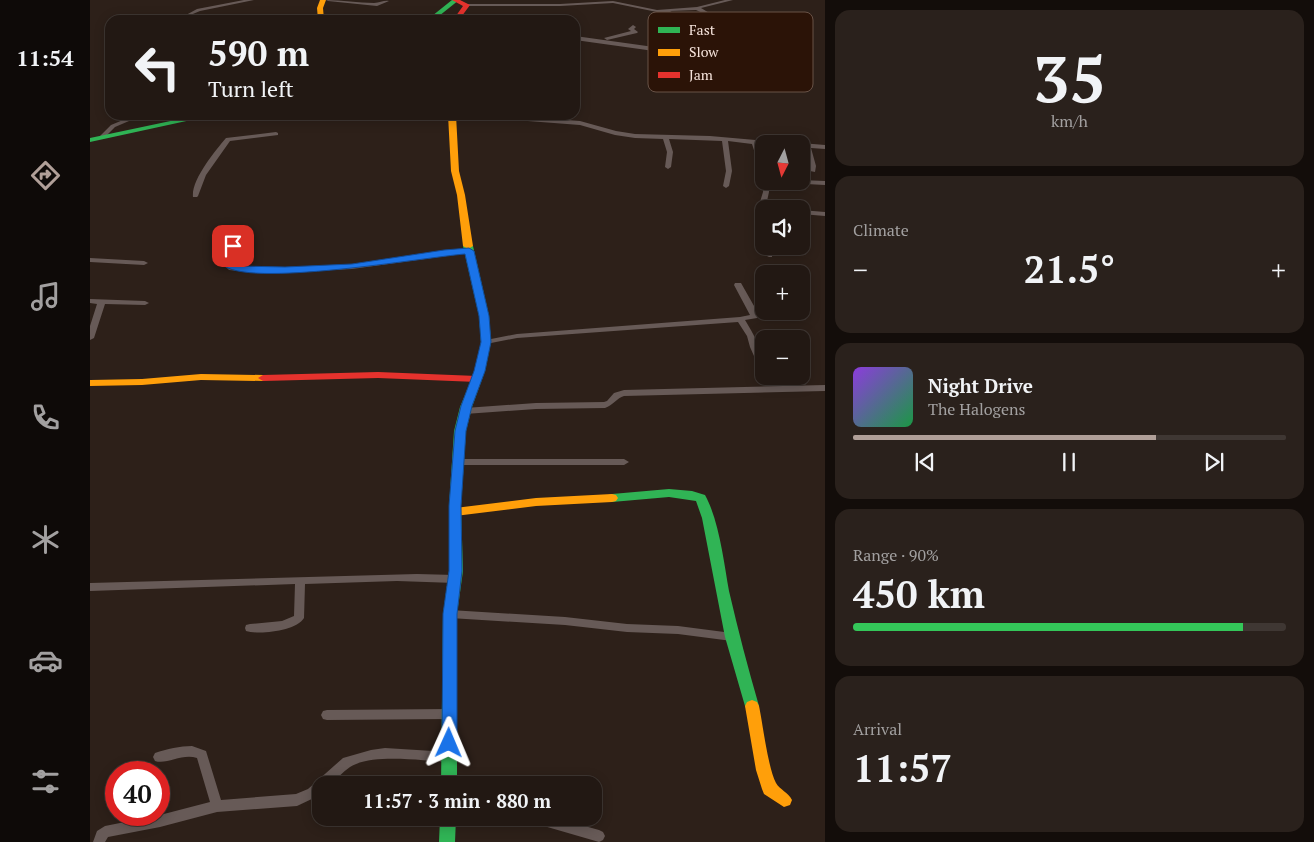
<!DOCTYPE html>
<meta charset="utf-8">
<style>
:root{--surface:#221813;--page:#2a211c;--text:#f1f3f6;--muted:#a2a0a0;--line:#3f3733;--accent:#b09f98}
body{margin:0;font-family:"PT Serif",serif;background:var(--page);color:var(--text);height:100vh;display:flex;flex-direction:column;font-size:19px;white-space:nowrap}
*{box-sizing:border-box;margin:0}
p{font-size:16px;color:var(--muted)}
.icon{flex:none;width:28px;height:28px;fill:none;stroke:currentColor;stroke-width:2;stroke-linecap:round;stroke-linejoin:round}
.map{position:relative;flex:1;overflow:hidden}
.side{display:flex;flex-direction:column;gap:10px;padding:10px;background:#130d0a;width:489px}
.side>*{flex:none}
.banner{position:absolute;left:15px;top:15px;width:475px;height:105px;border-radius:15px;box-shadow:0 2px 12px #0003,0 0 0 1px var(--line);background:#221813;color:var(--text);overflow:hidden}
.needle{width:32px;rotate:186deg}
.buttons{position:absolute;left:665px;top:135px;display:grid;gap:10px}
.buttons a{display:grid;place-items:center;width:55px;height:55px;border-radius:10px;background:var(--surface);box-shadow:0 2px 12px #0003,0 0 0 1px var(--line);font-size:25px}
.speed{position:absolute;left:15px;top:761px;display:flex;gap:10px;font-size:25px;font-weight:700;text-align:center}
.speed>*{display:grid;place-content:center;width:65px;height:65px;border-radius:50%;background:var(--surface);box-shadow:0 2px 12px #0003,0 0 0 1px var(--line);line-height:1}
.speed .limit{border:8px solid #d22;background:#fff;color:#111}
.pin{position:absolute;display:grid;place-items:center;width:42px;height:42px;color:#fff;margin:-21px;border-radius:10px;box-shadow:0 2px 8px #0006}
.me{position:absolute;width:55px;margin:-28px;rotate:1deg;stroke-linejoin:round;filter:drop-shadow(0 0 4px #0008)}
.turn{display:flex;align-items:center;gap:18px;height:105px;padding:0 20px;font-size:22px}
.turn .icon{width:65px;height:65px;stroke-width:2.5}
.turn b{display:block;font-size:35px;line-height:42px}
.big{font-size:38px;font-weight:700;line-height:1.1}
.side .tile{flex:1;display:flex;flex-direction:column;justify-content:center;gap:8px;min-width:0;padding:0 18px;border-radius:15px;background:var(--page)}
.side .dial{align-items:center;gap:0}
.dial b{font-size:65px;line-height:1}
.song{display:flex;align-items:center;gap:15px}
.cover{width:60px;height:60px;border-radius:8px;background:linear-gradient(135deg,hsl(270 70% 55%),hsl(140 70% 35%))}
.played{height:5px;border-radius:2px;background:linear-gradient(90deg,var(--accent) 70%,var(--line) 70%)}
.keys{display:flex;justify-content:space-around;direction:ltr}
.heat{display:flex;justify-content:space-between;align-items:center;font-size:28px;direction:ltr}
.charge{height:8px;border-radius:4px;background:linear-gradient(90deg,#34c759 90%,var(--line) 0)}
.trip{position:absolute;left:222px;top:776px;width:290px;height:50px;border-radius:15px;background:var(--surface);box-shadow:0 2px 12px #0003,0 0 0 1px var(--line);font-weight:700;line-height:50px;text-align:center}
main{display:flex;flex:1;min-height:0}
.tabs{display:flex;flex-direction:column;width:90px;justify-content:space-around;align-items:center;background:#0e0a08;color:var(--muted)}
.tabs .icon{width:35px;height:35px}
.tabs .current{color:var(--accent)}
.tabs b{font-size:22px;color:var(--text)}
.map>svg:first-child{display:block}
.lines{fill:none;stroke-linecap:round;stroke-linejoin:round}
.street{fill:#675a57;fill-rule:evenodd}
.fast{fill:#30b455;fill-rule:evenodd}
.slow{fill:#ff9f0a;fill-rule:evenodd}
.jam{fill:#e5322d;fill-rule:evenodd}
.route{fill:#1a73e8;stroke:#114b97}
.key{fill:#2b1307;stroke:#685247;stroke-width:1}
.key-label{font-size:14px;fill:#f6e4dc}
</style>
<main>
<nav class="tabs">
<b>11:54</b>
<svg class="icon current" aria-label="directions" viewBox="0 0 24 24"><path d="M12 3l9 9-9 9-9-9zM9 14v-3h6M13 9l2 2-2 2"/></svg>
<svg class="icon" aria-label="music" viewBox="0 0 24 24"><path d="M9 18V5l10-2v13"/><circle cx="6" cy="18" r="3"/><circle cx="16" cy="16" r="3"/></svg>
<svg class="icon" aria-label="phone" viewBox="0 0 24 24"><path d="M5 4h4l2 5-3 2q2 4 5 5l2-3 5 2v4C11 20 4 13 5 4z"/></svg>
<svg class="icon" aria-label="climate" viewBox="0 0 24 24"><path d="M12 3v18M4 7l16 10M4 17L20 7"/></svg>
<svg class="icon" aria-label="car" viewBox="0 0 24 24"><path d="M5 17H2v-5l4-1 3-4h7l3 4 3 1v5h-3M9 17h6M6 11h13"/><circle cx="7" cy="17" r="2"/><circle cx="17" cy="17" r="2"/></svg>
<svg class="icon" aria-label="filters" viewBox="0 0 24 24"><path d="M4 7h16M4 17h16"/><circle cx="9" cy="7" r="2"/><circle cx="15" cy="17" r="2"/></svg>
</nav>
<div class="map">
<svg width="736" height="842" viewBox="0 0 736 842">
<rect width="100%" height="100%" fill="#2d2019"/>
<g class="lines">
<path class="street" d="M154,0H164L110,11L98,16L96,15L107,9Z
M236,0C252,0 268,3 284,3C290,3 294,0 299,1L287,6L238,1Z
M635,0H643L611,8L621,14V16H619L606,10L580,11L589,16L596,26L594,27C585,21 580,11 567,12L523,3L470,6H377L375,5L377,4H470L523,1L567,10L607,7Z
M543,25L546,27L544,29L548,32L547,33L517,40L514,38L541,31L538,29Z
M485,36L564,47L630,53L650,52L666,45L679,43L682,45L667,48L651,56L630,57L564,51L485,40Z
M45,115H53L25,127L13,139L8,138L21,125Z
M385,115H409L490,121L526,131L545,134L620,136L688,142L691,144H669L674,161V174L671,172L662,144L638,141L642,171L639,186L636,188L633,186L636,171L632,141L579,139L583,152L581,167L578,169L575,167L577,152L573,139L545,138L525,135L490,125L399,118L362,120L359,118L362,116Z
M186,132L188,133V135L140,141L116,175L108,196L107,197H103C101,180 125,151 136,138Z
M711,143L736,145V149L721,148L726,166L725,172L720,171V166L714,147H711V144H709Z
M674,180V181H679V192L677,201L689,209H681L670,202L673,192Z
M711,180L736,181V185L697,183L694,181H711Z
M711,210L736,212V216L711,214Z
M140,244H143L147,246L141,263L148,267H205L262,265L364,250L379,249L383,251L379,253L262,269L205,272L148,271L139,270L133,264Z
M674,246H682V257H679L675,255Z
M0,258L54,261L58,263L54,265L0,262Z
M645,283H651L668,313L667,318L655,320C663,333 674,352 674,367H669L668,365L660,347L657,336L648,322L427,338L396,344L392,342L396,340L427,334L650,317L660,315L644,285Z
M0,299L55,301L59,303L55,305L15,304L4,338L0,340V326L7,304L0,303Z
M736,385V391L534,396C527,398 523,405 515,408L446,409L375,414L371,411L375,408L446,403L514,402L517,401L524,393L534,390Z
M368,459H534L539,462L534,465H368L363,462Z
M327,574L365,575L369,576L370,579L369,582L365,583L307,581L215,584L214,618C206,631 170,635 156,631L155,628L156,625L160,624L192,621L204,616L205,584L0,591V583Z
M360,610L475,617L537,624L588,626L642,633L646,634L647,637L646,640L642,641L588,634L537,632L475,625L360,618L356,617L355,614L356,611Z
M360,709L364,710L366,714L364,718L360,719L237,720L233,719L231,715L233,711L237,710Z
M102,746L116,751L131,800L206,794L218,789L253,758L281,750L295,748L359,752L363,753L365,757L363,761L359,762C333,761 282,753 260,767C253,772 246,779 240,785H231V793L226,797L207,806L127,812L70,827L18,837L15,842H3L7,831L15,826L70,815L120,802L107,758C92,753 77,765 65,761L63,757L65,753C77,749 90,746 102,746Z
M441,818H466L509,830L513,832L515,836L513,840L509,842L447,824L443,822Z"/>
<path class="fast" d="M362,0H369L344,20H337Z
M109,115H124L0,142V138Z
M378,243L383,246L399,316L401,342L395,371L382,407L376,431L371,506L373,571L367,614V785H351L353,614L359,571V506L364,431L370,407L385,371L391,342L389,316L373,246Z
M579,489L602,491L615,495C629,520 634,563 639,591C648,630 658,668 669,706L667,710L662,712L657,710L655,706L635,637L612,518L606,501L579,497L522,502L518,501L516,498L518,495L522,494Z
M350,818H366L365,842H349Z"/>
<path class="slow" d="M230,0H236L233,8L234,20H228L227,8Z
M358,115H366L369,171L375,195L383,246L378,249L373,246L367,195L361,171Z
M111,374L173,375L178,378L173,381L111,380L52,385L0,386V380L52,379Z
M522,494L526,495L528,498L526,501L522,502L446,506L365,516L361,515L359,512L361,509L365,508L446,498Z
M662,700L667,702L669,706C673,725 678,768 686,783C690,790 698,792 702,800L700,805L694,807L674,794L672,789L666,770L655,706L657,702Z"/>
<path class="jam" d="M362,0H370L380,5L369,20H363L373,6Z
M288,372L387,376L392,379L387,382L288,378L173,381L168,378L173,375Z"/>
</g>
<path class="route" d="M143,243L147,246L142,263L148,266L195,267L262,264L354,250L379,248L384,251L399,316L401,342L395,371L382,406L376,431L371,506L372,571L367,614V743L365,748L359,750L354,748L352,743L353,614L359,571V506L365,431L371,406L384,371L391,342L389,316L375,254C336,257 154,289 132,264L138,246Z"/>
<rect x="558" y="12" width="165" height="80" rx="8" class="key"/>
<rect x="568" y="27" width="22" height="6" fill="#30b455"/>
<rect x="568" y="49" width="22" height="7" fill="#ff9f0a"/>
<rect x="568" y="72" width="22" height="6" fill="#e5322d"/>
<g class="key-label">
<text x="599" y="35">Fast</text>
<text x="599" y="57">Slow</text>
<text x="599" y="80">Jam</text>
</g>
</svg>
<div class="buttons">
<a><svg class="needle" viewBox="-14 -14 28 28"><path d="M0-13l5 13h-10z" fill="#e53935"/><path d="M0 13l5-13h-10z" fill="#a2a0a0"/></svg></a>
<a><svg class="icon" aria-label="sound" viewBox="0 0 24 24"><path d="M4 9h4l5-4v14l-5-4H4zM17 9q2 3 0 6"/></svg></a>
<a>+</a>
<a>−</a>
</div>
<div class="speed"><div class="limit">40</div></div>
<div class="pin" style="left:143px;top:246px;background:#d93025"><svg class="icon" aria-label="arrive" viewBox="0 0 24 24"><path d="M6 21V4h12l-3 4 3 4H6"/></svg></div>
<svg class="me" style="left:359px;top:743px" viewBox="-20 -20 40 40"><path d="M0-17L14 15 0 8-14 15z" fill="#1a73e8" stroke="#fff" stroke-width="4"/></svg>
<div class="trip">11:57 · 3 min · 880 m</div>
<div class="banner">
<div class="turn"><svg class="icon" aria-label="left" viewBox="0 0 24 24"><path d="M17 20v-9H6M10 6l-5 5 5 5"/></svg><div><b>590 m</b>Turn left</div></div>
</div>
</div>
<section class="side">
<div class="tile dial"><b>35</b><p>km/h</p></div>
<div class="tile"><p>Climate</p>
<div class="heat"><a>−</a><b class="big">21.5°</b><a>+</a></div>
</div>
<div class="tile">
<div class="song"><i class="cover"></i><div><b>Night Drive</b><p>The Halogens</p></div></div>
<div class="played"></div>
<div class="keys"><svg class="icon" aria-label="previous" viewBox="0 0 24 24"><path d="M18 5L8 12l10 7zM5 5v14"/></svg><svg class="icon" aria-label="pause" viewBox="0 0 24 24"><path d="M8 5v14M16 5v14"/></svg><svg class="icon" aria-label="next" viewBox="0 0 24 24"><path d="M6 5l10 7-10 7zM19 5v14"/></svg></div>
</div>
<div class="tile"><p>Range · 90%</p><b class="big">450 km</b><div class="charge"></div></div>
<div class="tile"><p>Arrival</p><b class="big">11:57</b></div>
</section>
</main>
